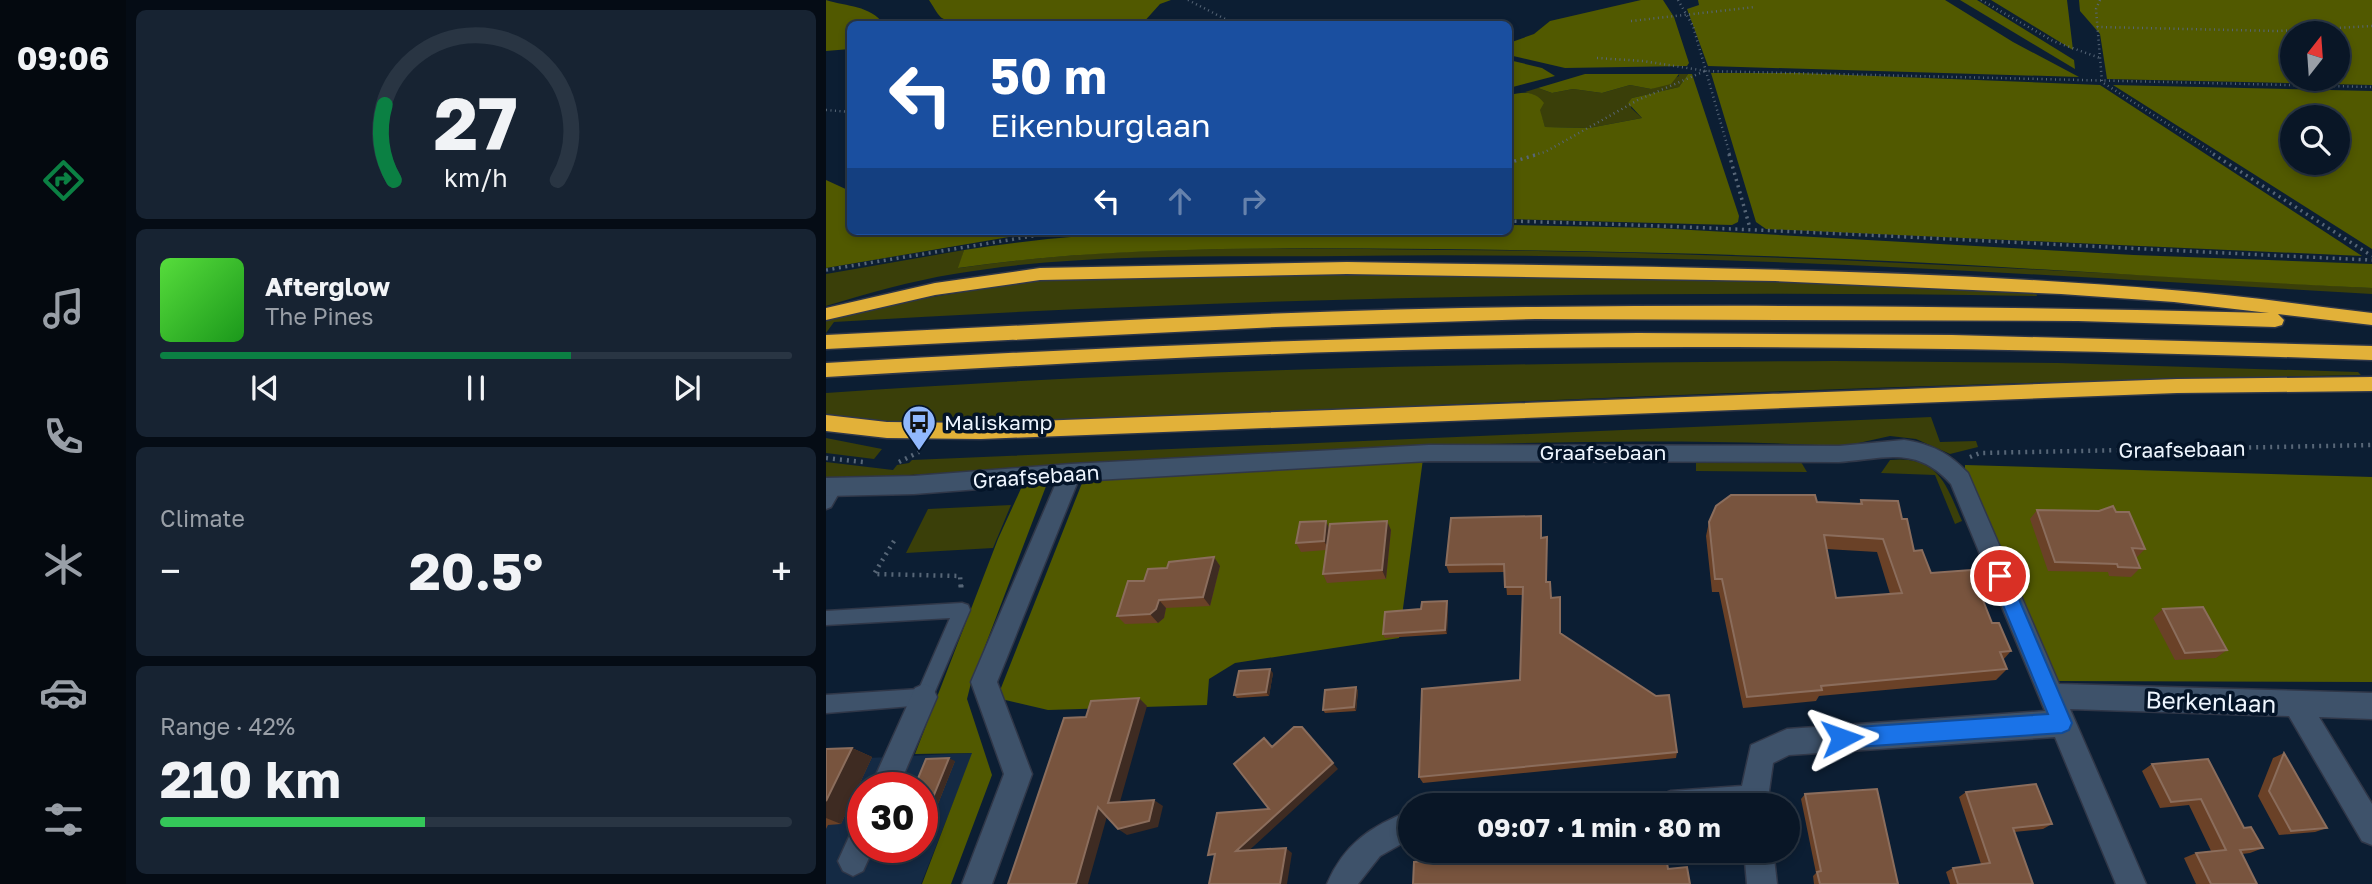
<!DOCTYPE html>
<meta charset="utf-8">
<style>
:root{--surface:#091626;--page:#172332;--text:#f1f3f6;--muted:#999fa7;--line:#293543;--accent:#0b8043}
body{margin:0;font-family:"Golos Text",sans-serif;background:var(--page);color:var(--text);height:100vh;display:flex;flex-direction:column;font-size:26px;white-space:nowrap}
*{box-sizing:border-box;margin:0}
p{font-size:23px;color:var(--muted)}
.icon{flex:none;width:38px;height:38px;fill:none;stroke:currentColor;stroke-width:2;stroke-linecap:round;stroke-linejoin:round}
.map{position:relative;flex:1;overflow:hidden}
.drawer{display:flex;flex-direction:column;gap:10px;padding:10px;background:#050c15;width:700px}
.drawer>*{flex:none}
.hud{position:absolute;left:21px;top:21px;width:665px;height:214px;border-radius:10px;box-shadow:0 4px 10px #0003,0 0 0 2px var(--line);background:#1a4fa0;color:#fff;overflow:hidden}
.needle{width:46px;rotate:17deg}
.tools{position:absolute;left:1454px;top:21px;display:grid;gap:14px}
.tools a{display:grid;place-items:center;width:70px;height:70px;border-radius:50%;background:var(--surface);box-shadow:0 4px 10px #0003,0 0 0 2px var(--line);font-size:35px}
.speed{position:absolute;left:21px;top:772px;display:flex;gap:14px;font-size:35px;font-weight:700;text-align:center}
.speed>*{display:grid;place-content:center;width:91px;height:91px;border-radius:50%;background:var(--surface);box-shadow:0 4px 10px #0003,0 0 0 2px var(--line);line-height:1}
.speed .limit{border:10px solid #d22;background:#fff;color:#111}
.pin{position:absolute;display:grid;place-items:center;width:60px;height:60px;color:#fff;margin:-30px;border:4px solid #fff;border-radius:50%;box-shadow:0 2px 7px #0007}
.me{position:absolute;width:77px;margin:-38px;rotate:86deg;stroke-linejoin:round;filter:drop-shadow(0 0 5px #0008)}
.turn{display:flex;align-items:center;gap:24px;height:147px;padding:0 28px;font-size:32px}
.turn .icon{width:91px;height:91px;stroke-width:2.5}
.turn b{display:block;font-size:49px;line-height:60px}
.lanes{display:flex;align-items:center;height:66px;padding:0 28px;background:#0003;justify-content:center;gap:35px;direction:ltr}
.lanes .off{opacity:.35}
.big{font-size:52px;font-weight:700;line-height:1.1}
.drawer .card{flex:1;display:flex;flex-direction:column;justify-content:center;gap:10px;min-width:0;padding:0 24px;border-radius:10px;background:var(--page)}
.drawer .dial{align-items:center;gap:0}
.dial svg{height:182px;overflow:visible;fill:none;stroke:var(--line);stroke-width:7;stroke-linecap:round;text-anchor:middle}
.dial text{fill:var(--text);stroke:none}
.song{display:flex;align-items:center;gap:21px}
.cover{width:84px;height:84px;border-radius:10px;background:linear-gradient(135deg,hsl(110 70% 55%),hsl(120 70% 35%))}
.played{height:7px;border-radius:4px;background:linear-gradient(90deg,var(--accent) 65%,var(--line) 65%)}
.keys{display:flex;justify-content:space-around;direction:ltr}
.heat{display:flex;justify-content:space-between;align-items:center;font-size:38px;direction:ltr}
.charge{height:10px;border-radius:5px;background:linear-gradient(90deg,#34c759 42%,var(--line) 0)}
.trip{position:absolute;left:572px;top:793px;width:402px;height:70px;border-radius:35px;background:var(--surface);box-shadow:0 4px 10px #0003,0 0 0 2px var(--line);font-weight:700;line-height:70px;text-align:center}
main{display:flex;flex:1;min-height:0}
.dock{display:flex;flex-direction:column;width:126px;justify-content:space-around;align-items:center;background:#04090f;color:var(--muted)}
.dock .icon{width:49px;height:49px}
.dock .selected{color:var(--accent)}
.dock b{font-size:32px;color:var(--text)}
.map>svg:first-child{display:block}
.built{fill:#142a44;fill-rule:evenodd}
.green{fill:#3a3f09}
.forest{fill:#515900;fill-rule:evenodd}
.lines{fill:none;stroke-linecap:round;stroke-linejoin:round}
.lane-casing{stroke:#303748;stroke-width:3}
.street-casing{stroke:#303748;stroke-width:3}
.highway-casing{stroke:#303748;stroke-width:3}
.path-far3{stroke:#576677;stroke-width:2.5;stroke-dasharray:1 3.5;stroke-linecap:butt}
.path-far2{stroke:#576677;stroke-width:3.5;stroke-dasharray:2 4.5;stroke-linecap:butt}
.path-far1{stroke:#576677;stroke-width:4.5;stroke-dasharray:2 5;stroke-linecap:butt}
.path{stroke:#576677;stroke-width:5;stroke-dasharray:2.5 7;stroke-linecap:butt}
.lane{fill:#3e526a;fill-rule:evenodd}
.street{fill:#3e526a;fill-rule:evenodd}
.highway{fill:#e2b139;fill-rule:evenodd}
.wall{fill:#6a4127;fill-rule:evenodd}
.shaded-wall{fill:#3e2b22}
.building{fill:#78543e;stroke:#8b6d5c;stroke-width:2;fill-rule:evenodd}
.route{fill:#1a73e8;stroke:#114b97;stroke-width:2}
.labels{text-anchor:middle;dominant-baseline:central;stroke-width:7;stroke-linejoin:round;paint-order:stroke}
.poi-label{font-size:21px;fill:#eef5fe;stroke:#041428;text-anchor:start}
.street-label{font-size:21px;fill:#eef5fe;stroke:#041428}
.near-street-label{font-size:24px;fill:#eef5fe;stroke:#041428}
</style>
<main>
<nav class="dock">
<b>09:06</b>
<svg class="icon selected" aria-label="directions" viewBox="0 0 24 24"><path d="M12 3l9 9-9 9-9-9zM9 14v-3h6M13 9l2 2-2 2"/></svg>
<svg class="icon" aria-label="music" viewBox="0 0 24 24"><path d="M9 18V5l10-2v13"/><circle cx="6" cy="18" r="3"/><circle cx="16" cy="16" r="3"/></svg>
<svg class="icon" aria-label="phone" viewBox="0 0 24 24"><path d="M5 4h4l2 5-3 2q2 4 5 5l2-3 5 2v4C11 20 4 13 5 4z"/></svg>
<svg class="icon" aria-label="climate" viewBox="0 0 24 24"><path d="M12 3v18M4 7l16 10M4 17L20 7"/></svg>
<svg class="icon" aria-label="car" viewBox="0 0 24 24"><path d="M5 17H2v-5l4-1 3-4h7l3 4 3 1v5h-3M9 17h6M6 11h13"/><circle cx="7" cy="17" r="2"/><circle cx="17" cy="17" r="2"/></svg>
<svg class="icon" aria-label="filters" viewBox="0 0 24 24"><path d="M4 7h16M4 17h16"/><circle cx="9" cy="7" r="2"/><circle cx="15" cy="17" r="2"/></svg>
</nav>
<section class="drawer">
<div class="card dial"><svg viewBox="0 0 100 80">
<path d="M14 69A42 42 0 1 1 86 69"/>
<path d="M14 69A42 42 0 0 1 10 36" stroke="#0b8043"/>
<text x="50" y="56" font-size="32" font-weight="700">27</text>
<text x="50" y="72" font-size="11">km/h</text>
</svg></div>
<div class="card">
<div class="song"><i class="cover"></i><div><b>Afterglow</b><p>The Pines</p></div></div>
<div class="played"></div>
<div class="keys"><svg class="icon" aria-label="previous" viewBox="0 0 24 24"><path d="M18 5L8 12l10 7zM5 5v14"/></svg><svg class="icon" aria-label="pause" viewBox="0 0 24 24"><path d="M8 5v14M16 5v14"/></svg><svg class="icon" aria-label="next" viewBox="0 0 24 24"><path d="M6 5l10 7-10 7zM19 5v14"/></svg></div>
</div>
<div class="card"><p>Climate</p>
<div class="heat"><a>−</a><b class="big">20.5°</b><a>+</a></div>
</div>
<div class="card"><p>Range · 42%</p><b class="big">210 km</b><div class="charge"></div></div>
</section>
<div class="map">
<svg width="1546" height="884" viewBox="0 0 1546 884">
<rect width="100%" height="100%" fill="#0c1e33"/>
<path class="built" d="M147,753L95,884H0V760ZM37,788H96V847H37Z"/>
<path class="green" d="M853,74H862L853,87L806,98L805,108L816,118L763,128L719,127L708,95L699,92L712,88L726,93L747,89L776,93L804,85L825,89L853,76Z
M138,250L133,268C293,244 461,248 623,250C931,252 1238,271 1546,288V294C1204,274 861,251 518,256C388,257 256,252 128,274C85,281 43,293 0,306V274Z
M541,272L834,276L1210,292L1211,296C810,289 408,298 8,322L0,333V320L82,301L211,280Z
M1008,361L1232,363L1532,372L1535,375C1074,383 612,405 151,425H82L0,415V393C335,369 672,363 1008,361Z
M1105,417L1114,442L1150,441L1152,447L1124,454L1090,439L1064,436L1019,446C680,430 339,461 0,480V462L67,470L71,465L83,463L86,460Z
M0,438L56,449L48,459L0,453Z
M873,460L975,462L981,472L870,471V463Z
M1064,460C1112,455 1120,484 1136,521L1129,524L1109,475L1055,473Z
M185,505L167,548L80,553L102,509Z"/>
<path class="forest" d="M0,0C22,7 43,5 58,24H24V49L0,51Z
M103,0H345L334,4L316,24H137C112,19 116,20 103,0Z
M815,0H837L848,17L863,63L861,66L739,68L683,55V43L708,34L724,21Z
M872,0H1119L1187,42L1253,77L882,66L861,9L873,5Z
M1134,0H1151L1248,60L1249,69Z
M1165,0H1241L1247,50Z
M1253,0H1546V85L1281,79L1274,34L1254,11ZM1466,33H1512V79H1466Z
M683,60L716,68L729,76L683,88Z
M885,73H973L1274,85L1536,256L940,229L930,222Z
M759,74H853L845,84L825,89L804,85L776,93L747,89L726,93L712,88Z
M862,74H866L913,216L912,222L906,225L683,219V95C697,92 708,90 718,103L714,110L719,127L763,128L816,118L802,103L806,98L853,87Z
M1287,85L1546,91V249ZM1466,117H1512V163H1466Z
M0,180L24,191V231H218L0,268Z
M683,225L830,228L1308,255L1546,264V288C1392,281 1238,270 1084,262C926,254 767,251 608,249C450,248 289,245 132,268L138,250C317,221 502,231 682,231Z
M597,459L573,638L409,663L383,679L381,705L222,710L171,698L258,478Z
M1139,465L1546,477V682L1230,681L1139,473Z
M222,481L145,683L141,699L166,775L125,884H96L146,753L89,754L172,539L197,484Z"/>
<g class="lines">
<g class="lane-casing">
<path id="lane" d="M10,480L15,482L17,486L5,507L0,509V490L5,482Z
M136,603L142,605L144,610L104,703L98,705L0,713V695L93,689L124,618L0,625V611Z"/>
</g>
<g class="street-casing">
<path id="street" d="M1078,440C1105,444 1123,453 1142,473L1233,684L1546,693V719L1493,717L1546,804V845L1536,841L1463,716L1244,709L1320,884H1290L1229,737L963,755L947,763L941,805H831L835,795L845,791L916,786L925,745L961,729L1219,711L1125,484C1090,445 1059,459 1013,462L603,461L252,481L171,682L206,774L166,884H136L178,774L145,682L230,483L88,494L0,496V478L88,476L245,464L603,445L1013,446Z
M98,684L107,688L111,697L72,788H44L89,688Z
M584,811V839L554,856L532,884H501C518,844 545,826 584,811Z
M37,824V847H48L37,871L27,876L17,871L12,861L27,828Z
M918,850H947L951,884H921Z"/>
</g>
<g class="highway-casing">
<path id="highway" d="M521,262C796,267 1072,267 1346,290C1413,295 1479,305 1546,313V325L1452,314L1458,320L1456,325L1449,327L1252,321L709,319L450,327L0,349V335C237,324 473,309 710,307C954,304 1199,307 1443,313L1348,302L1235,294L949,281L521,274L214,280L109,295L0,320V308L109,283L214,268Z
M812,333L1126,335L1546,346V360C1238,349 930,344 621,349C414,353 207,365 0,377V363C271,347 541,336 812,333Z
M1546,377V391L1351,393L155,439L61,438L0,431V415L61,422L155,423L1351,379Z"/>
</g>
<path class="path-far3" d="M362,0L409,24
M852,0L867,26L904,155
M1155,0L1227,41L1274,58
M1274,0L1270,9L1276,82L1390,155
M805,21L929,7
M1271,27L1451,31L1546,26
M771,58L817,61L880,71L1546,87
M0,110L24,112
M708,155L719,152L812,100L879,71"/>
<path class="path-far2" d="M903,154L924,228
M1387,154L1546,256
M682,163L713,154
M682,221C970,229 1258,247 1546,260
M0,270L219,234L294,231"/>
<path class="path-far1" d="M1144,457L1154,453L1546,445
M0,458L37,462
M73,462L93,452
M68,541L48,574L134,576L135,587"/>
<path class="path" d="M135,585V592"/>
<use href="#lane" class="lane"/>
<use href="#street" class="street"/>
<use href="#highway" class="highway"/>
</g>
<path class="wall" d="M1035,500L1076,519L1088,551L1105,573L1166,623L1185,651L1177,660L1181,669L1170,680L993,696L990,701L917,708L893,592H886L880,536L883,522L991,502L1033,504ZM1000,549L1051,552L1064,594L1010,598Z
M1211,510L1290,512L1319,549L1310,558L1314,568L1305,577L1283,576L1282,572L1222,571L1204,519Z
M716,525V538L721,537V582L725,598L734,606V634L851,752L850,758L597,783L593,777L694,680L697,595H681L679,572L623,573L620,565Z
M503,529L565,530L560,579L501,583L497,574L500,550L475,552L470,543Z
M388,557L394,566L384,606L340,608L338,618L332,623L299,624L291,616L318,581L341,568Z
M621,601L622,605L621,634L559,638L557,634L595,609Z
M1337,609L1401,650L1390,658L1349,660L1327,618Z
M447,673L443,696L411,698L408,695Z
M530,687L532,691L530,711L499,713L497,710Z
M26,748L46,757L15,824L2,825L0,829V749Z
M1458,753L1501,828L1489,832L1453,835L1432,796L1447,758Z
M129,761L108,814L96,815V788Z
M1326,764L1418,828L1437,848L1424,853L1416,854L1431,884H1370L1358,858L1370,853L1385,851L1363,805L1334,808L1316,771Z
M1140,792L1226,824L1217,829L1188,832L1207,884H1124L1120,872L1127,868L1155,864L1133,797Z
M979,794L1072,884H988L987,876L990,873L975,799Z"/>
<path class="shaded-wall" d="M500,521L504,530L503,550L498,541Z
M561,521L565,530L560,579L556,570Z
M721,537V591L720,582Z
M388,557L394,566L384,606L377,597Z
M333,600L340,608L338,618L332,623L324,614Z
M621,601L622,605L621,634L619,630Z
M444,669L447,673L443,696L440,692Z
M530,687L532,691L530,711L528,707Z
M313,698L321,706L292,809L282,803Z
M26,748L46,757L15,824L0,818V801Z
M123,758L129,761L108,814L101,812Z
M507,763L512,769L417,856L410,851Z
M328,800L337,806L332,827L301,835L292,829Z
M272,807L282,813L262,884H250Z
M460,848L466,853L461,884H454Z"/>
<path class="building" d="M905,495H989L991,502L1036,504L1035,500L1072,501L1076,519H1081L1088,551L1096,550L1105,573L1145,570L1166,623H1173L1185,651L1174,652L1181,669L995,686L996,690L921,697L896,579H889L883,522L890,506ZM998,535L1057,539L1076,593L1010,598Z
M1287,506L1290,512H1303L1319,549L1306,548L1314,568L1292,567L1291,564L1229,562L1211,510L1273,511Z
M715,516V538L721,537L720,582H724L725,598L734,597V633L830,696L843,695L851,752L593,777L596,689L694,680L697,587H679L678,564L620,565L625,518Z
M500,521L498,541L470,543L474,522Z
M561,521L556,570L497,574L504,524Z
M388,557L377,597L333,600L330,609L324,614L291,616L302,581H318L322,569L341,568L343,562Z
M621,601L619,630L557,634L559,612L595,609L596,602Z
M1377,607L1401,650L1359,653L1337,609Z
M444,669L440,692L408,695L413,671Z
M530,687L528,707L497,710L499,690Z
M313,698L282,803L328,800L323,821L292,829L272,807L250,884H182L238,718L260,717L265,701Z
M468,727H476L507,763L410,851L460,848L454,884H383L389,854L382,855L391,813L443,809L408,764L438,738L446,747Z
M26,748L0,801V749Z
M1458,753L1501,828L1465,831L1443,791Z
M123,758L101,812H96V788H88L100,759Z
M1382,759L1418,828L1425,827L1437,848L1414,850L1431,884H1385L1370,853L1400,850L1375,799L1345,802L1326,764Z
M1210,784L1226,824L1187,828L1207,884H1132L1127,868L1164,863L1140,792Z
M1051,789L1072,884H994L991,872L995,871L979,794Z
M705,850H839L842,869L861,867L864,884H587L588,862Z"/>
<path class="route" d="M1174,568L1180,570L1183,576L1246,723L1243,730L1236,733L1016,748L1009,745L1006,738L1009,731L1016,728L1222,714L1165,576L1168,570Z"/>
<defs>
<g id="bus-pin" transform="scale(1.75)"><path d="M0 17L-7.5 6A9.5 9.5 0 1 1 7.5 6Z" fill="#91b8fd" stroke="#041428"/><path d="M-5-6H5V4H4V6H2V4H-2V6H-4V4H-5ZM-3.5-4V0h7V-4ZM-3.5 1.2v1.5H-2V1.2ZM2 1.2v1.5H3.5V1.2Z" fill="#111"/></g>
</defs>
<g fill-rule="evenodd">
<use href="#bus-pin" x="93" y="422"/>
</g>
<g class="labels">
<g class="poi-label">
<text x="118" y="422">Maliskamp</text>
</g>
<g class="street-label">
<text transform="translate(1356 449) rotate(-1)">Graafsebaan</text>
<text x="777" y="452">Graafsebaan</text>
<text transform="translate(210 476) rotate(-4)">Graafsebaan</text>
</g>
<g class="near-street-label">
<text transform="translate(1385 701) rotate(2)">Berkenlaan</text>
</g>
</g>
</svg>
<div class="tools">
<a><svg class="needle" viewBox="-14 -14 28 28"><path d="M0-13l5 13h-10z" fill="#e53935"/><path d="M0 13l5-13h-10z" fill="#999fa7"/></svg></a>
<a><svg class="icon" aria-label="search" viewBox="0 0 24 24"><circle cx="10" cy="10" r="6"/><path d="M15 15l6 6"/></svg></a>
</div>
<div class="speed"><div class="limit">30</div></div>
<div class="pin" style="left:1174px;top:576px;background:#d93025"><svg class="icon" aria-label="arrive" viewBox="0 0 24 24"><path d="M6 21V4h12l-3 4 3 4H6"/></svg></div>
<svg class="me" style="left:1016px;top:738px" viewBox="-20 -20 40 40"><path d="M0-17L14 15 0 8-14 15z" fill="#1a73e8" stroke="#fff" stroke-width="4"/></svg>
<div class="trip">09:07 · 1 min · 80 m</div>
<div class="hud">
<div class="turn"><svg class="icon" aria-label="left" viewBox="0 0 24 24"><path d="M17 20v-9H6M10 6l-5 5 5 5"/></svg><div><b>50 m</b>Eikenburglaan</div></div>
<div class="lanes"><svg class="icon" aria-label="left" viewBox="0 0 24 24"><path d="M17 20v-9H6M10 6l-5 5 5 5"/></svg><svg class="icon off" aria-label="ahead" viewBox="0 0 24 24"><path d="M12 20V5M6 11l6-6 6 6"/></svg><svg class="icon off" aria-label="right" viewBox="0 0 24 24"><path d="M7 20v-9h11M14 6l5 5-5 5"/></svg></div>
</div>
</div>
</main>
